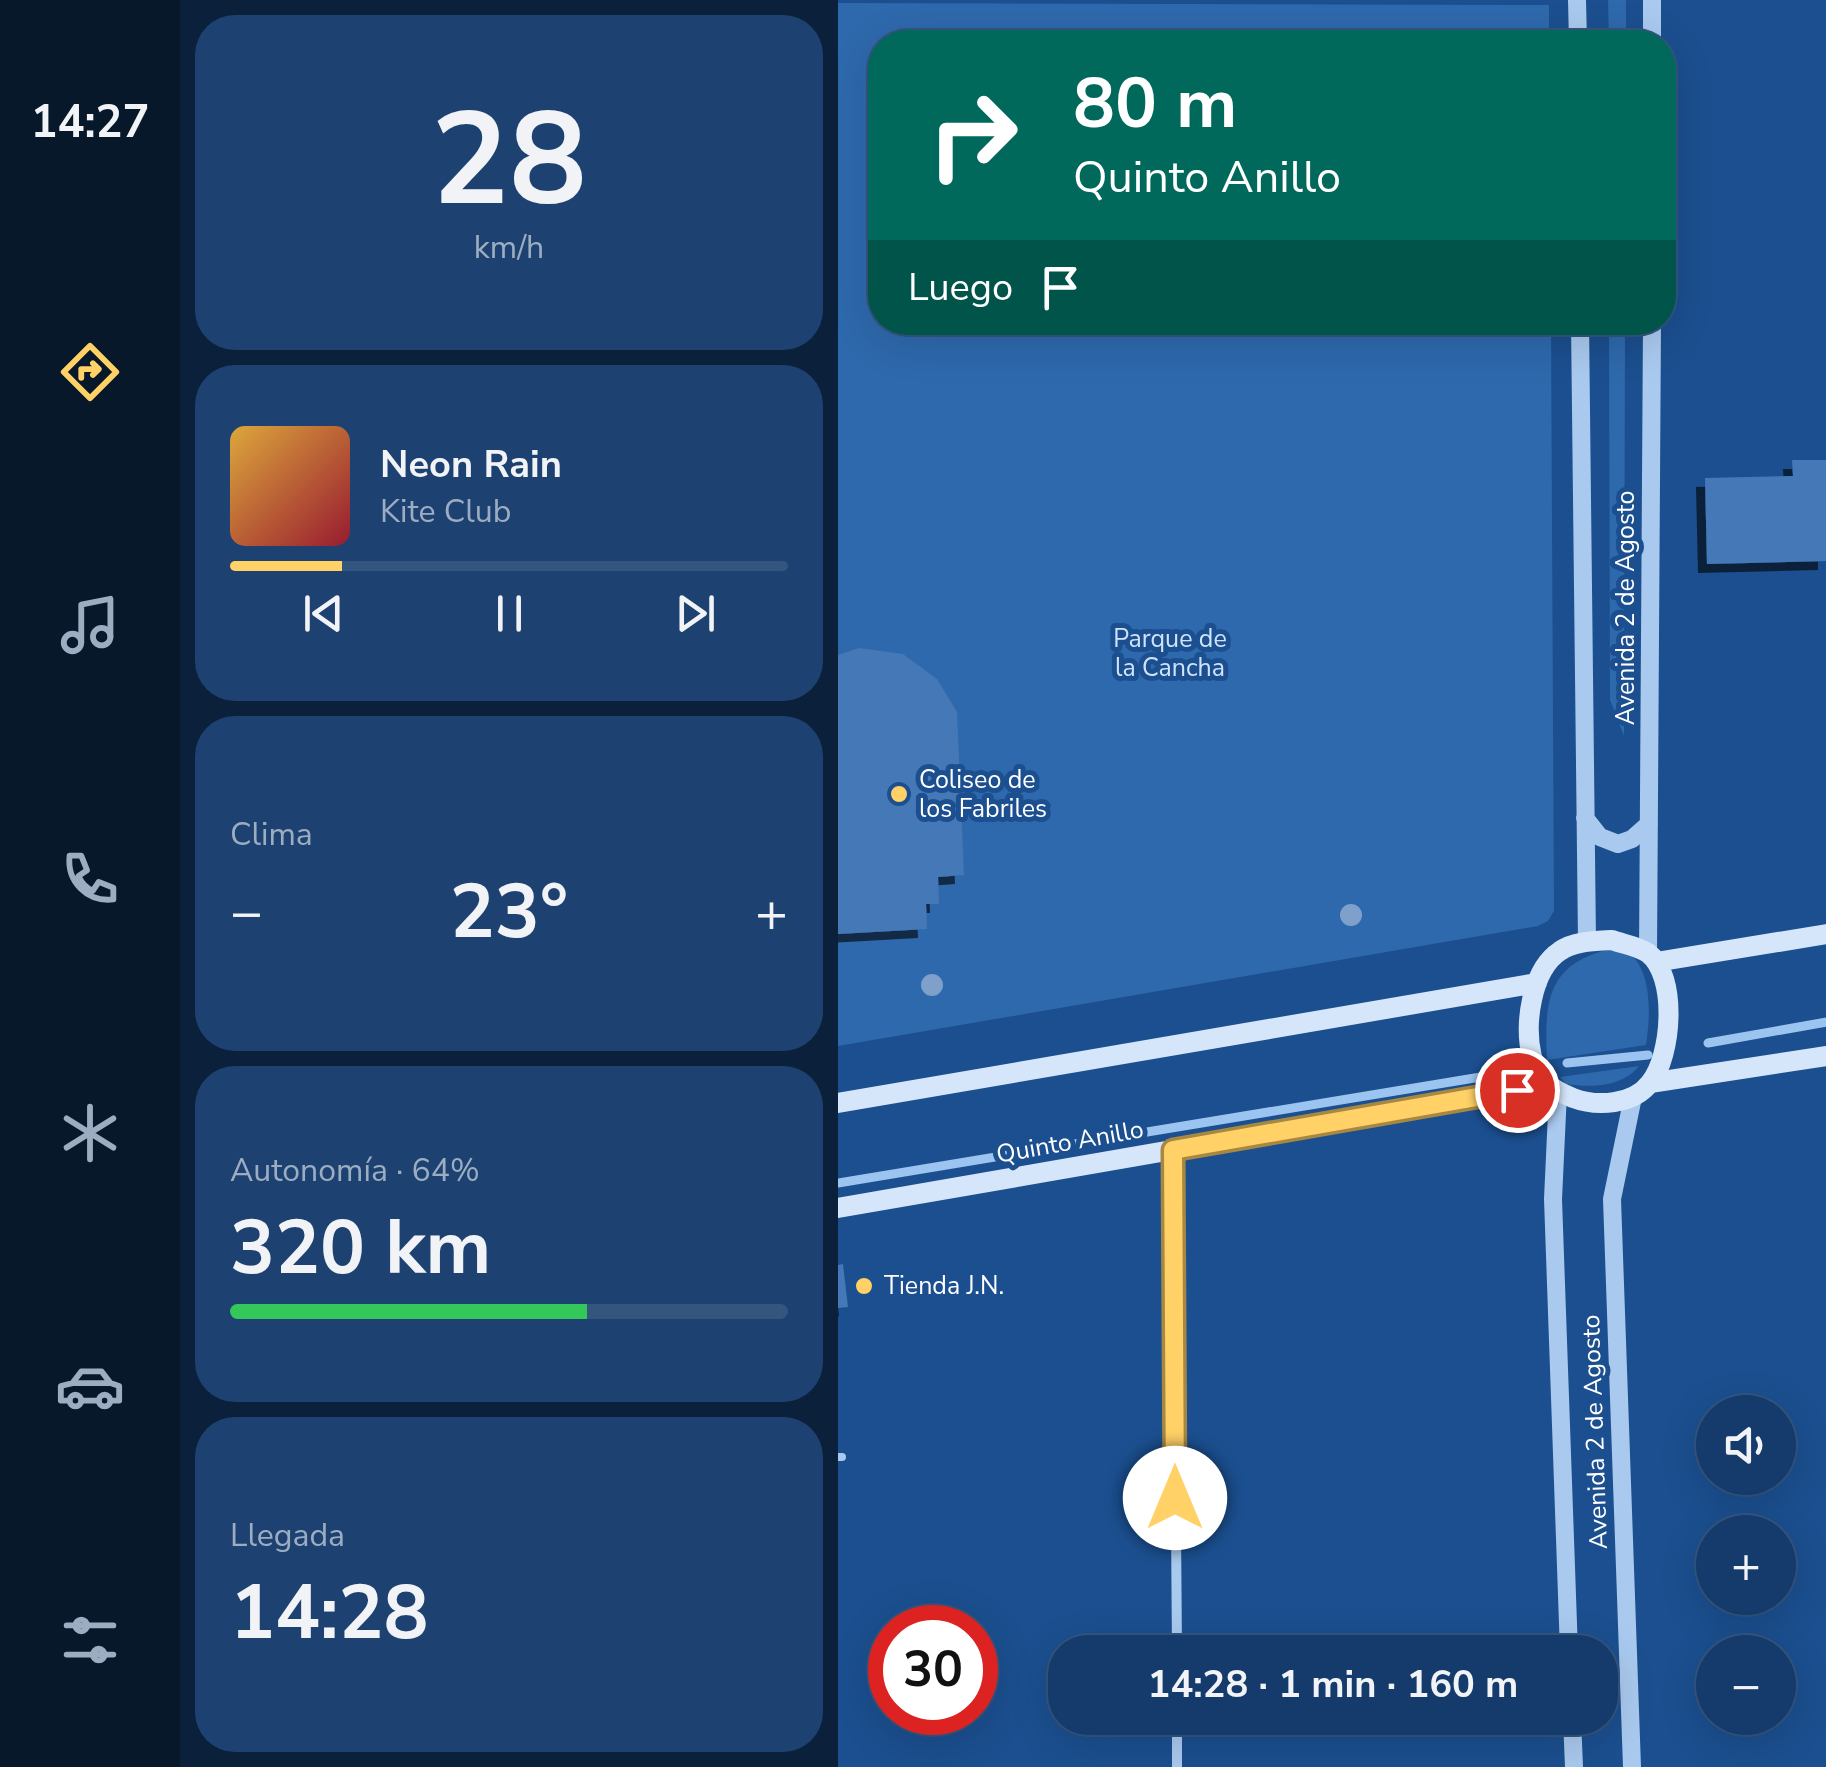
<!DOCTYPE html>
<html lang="es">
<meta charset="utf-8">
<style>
:root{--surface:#143b6b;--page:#1d4271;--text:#f1f3f6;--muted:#9dadc1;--line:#33557e;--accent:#ffd166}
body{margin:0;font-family:"Nunito Sans",sans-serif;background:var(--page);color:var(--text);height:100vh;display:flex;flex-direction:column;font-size:38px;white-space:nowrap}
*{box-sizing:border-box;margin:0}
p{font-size:32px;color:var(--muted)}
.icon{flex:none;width:55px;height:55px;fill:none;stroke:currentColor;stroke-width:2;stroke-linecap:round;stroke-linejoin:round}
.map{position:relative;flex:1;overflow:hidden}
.details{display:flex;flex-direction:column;gap:15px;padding:15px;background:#0b203b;width:658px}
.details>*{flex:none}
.banner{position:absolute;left:30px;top:30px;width:808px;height:305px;border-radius:40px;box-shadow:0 10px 40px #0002,0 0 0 2px var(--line);background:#00695c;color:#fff;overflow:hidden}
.controls{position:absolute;left:858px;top:1395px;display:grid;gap:20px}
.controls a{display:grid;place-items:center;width:100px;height:100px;border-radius:50%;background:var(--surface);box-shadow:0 10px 40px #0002,0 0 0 2px var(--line);font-size:50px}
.speed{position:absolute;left:30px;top:1605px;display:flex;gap:20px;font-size:50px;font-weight:700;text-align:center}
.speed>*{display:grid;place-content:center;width:130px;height:130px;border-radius:50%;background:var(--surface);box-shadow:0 10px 40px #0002,0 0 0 2px var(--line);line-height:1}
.speed .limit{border:15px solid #d22;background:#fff;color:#111}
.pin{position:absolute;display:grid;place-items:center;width:85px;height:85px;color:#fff;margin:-42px;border:5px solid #fff;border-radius:50%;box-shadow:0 2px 10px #0007}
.me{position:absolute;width:110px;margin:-55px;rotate:0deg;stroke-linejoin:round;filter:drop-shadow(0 0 8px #0008)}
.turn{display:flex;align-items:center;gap:35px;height:210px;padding:0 40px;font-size:45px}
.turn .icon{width:130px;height:130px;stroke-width:2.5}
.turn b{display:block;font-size:70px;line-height:85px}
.then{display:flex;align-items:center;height:95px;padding:0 40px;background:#0003;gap:20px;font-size:38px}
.big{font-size:75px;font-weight:700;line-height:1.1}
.details .widget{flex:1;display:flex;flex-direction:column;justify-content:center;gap:15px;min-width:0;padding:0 35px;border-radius:40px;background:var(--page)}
.details .dial{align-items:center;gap:0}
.dial b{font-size:130px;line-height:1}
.song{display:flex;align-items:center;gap:30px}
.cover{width:120px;height:120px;border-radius:15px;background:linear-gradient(135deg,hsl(40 70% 55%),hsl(350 70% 35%))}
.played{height:10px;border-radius:5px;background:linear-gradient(90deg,var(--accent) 20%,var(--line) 20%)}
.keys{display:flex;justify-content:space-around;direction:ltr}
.heat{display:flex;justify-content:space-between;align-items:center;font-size:55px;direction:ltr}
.charge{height:15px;border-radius:8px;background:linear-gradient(90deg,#34c759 64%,var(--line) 0)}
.trip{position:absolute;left:210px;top:1635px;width:570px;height:100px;border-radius:40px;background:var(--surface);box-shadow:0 10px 40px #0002,0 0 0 2px var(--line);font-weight:700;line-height:100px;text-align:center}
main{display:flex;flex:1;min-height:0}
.dock{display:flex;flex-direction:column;width:180px;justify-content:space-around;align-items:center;background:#08182b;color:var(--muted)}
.dock .icon{width:70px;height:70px}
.dock .selected{color:var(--accent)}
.dock b{font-size:45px;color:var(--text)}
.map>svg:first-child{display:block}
.green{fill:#2e69ad}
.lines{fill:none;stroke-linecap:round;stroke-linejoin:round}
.stream{stroke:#9cc4f0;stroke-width:9}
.building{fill:#4478b7;filter:url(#shadow)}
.service{stroke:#a9c9ee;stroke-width:8}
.minor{stroke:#a9c9ee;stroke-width:10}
.tertiary{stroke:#a9c9ee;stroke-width:18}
.secondary{stroke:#d6e6fa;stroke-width:20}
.tree{fill:#7ea0ca}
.route-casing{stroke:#a68842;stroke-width:25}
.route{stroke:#ffd166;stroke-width:18}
.poi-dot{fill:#ffd166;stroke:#1b4f8f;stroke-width:4}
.labels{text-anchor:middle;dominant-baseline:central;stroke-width:10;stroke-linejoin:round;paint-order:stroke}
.street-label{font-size:25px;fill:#fff;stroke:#1b4f8f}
.park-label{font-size:25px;fill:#cfe3fa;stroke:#1b4f8f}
.poi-label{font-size:25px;fill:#fff;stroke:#1b4f8f;text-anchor:start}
</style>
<main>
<nav class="dock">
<b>14:27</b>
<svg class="icon selected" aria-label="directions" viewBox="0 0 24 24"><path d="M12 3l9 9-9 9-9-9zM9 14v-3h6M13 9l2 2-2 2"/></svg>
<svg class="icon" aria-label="music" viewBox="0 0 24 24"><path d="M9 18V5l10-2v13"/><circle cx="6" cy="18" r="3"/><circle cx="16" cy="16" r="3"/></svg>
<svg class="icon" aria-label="phone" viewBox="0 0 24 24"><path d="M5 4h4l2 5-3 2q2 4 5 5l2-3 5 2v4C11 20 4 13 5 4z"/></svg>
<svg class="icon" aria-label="climate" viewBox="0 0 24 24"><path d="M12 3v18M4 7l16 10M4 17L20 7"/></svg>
<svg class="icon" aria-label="car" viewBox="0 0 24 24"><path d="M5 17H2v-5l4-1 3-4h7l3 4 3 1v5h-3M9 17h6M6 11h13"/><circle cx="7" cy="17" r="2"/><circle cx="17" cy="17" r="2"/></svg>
<svg class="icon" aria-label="filters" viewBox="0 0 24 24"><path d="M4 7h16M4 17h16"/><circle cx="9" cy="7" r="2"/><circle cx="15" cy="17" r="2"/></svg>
</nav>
<section class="details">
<div class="widget dial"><b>28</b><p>km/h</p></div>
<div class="widget">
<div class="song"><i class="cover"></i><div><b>Neon Rain</b><p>Kite Club</p></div></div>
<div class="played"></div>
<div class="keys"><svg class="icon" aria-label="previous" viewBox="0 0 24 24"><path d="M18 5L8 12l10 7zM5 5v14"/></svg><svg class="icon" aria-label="pause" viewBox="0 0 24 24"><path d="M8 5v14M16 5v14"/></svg><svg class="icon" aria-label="next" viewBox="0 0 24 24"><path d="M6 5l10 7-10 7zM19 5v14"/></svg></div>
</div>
<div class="widget"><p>Clima</p>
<div class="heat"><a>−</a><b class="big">23°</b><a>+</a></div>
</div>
<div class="widget"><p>Autonomía · 64%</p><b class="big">320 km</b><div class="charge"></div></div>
<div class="widget"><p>Llegada</p><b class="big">14:28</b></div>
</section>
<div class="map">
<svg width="989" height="1767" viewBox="0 0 989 1767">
<defs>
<filter id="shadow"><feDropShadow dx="-9" dy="9" stdDeviation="0" flood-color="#0009"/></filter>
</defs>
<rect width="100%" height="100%" fill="#1b4f8f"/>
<path class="green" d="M770,0H788V42H771Z
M0,3L711,5V42H42V322L713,323L716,911L710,921L700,926L0,1046Z
M771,323H787L786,736L772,700Z
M777,948C778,949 792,954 793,955C815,974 812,1020 808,1045L709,1060C706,998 710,962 777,948Z
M801,1066C784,1087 754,1088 728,1084L722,1077Z"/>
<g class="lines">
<path class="stream" d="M870,1043L989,1022
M729,1063L810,1055
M0,1183L673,1072"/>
</g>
<path class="building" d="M954,460H989V561L869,564L867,478L955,476Z
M21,648L65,654L99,679L119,712L126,875L100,877L101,904H88L89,929L0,934V655Z
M5,1264L10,1307L0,1308V1265Z"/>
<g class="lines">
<path class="service" d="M0,1457H4"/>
<path class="minor" d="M335,1151L339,1652
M339,1718V1767"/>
<path class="tertiary" d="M739,0L740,42
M814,42V0
M742,322L749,941
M747,818L762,837L780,844L794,839L811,824
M810,954L814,322
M720,1092L715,1199L731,1652
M734,1718L736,1767
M794,1767L774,1199L795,1097"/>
<path class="secondary" d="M774,940C785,944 800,946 810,953C840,976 834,1056 812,1083C795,1105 759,1107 735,1098C713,1089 700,1080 694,1057C686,1025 693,970 722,951C736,941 757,941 774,940Z
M818,962L989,934
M812,1083L989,1056
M0,1103L699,983
M0,1208L708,1085"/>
</g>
<g class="tree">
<circle cx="513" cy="915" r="11"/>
<circle cx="94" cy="985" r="11"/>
</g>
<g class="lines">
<g class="route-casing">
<path id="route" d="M337,1498L335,1150L679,1090"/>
</g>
<use href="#route" class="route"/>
</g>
<g class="poi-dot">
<circle cx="61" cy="794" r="10"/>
<circle cx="26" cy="1286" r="10"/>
</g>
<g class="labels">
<g class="street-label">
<text transform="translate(788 608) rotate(-90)">Avenida 2 de Agosto</text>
<text transform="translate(232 1142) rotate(-10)">Quinto Anillo</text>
<text transform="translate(757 1432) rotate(-92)">Avenida 2 de Agosto</text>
</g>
<g class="park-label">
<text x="332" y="639">Parque de<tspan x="332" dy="29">la Cancha</tspan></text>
</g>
<g class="poi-label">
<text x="81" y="780">Coliseo de<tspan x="81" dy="29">los Fabriles</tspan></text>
<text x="46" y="1286">Tienda J.N.</text>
</g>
</g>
</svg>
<div class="controls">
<a><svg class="icon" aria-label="sound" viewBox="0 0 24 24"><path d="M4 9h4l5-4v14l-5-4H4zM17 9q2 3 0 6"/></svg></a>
<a>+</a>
<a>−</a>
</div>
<div class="speed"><div class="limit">30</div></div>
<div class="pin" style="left:679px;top:1090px;background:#d93025"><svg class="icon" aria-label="arrive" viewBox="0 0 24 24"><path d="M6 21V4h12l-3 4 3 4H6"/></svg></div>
<svg class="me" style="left:337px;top:1498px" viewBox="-20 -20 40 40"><circle r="19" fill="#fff"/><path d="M0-13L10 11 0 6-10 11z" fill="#ffd166"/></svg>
<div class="trip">14:28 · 1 min · 160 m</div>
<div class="banner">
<div class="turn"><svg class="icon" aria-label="right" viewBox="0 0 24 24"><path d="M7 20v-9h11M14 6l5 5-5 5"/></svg><div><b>80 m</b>Quinto Anillo</div></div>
<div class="then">Luego<svg class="icon" aria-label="arrive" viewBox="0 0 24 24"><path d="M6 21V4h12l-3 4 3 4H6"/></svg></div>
</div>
</div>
</main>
